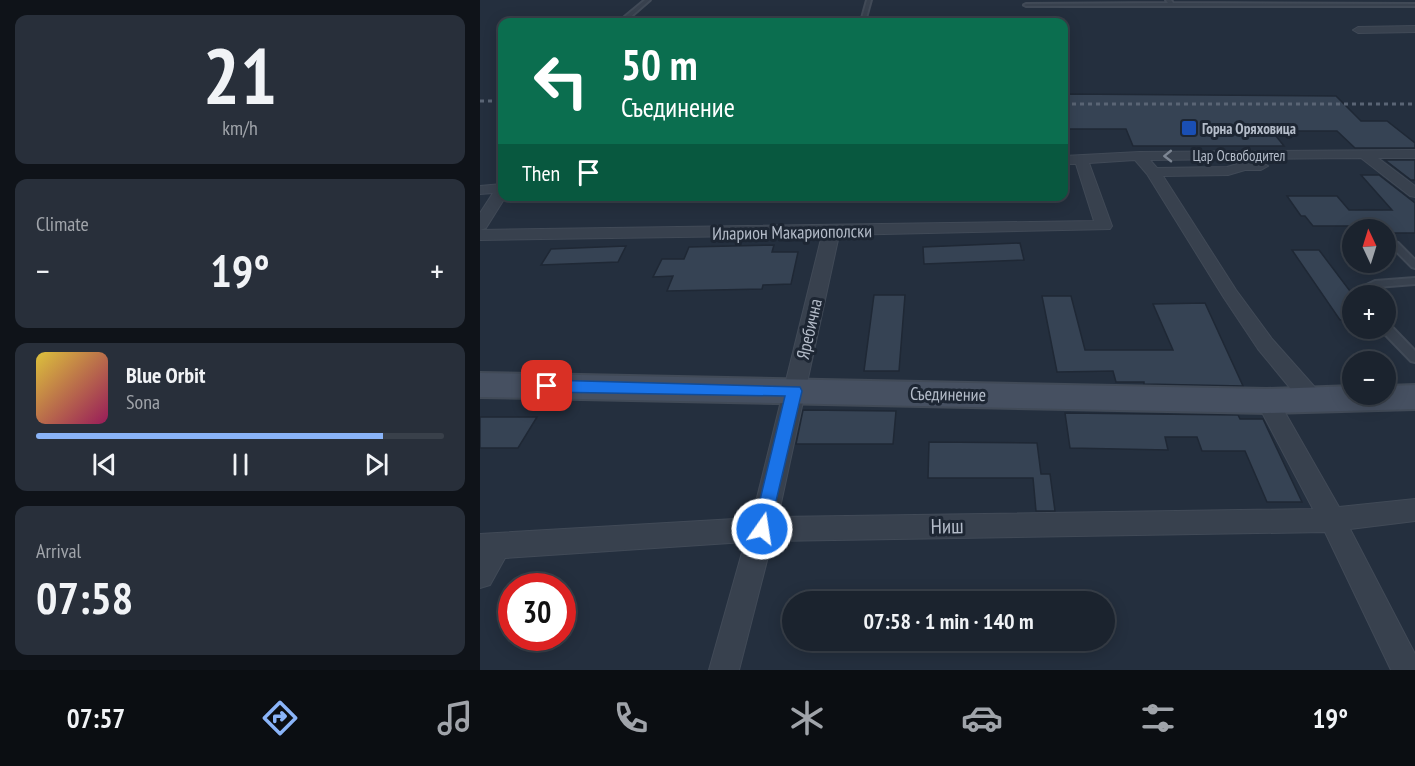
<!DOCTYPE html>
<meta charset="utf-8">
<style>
:root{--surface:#1b232e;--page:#282f3a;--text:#f1f3f6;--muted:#a0a4aa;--line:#39404a;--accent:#8ab4f8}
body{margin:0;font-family:"PT Sans Narrow",sans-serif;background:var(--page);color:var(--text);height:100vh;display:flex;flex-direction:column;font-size:22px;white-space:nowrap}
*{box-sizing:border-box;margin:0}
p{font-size:20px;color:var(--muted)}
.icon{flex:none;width:33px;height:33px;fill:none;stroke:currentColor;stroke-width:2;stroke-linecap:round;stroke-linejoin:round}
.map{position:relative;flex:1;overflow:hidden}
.details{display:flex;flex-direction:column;gap:15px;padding:15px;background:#0f1319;width:480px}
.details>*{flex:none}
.hud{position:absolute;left:18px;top:18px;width:570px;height:183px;border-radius:12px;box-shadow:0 3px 15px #0003,0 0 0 2px var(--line);background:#0b6e4f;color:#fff;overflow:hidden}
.needle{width:39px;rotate:356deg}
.controls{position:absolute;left:862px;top:219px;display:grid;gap:12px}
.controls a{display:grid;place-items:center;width:54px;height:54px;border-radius:50%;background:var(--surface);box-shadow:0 3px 15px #0003,0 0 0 2px var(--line);font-size:30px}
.speed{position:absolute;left:18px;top:573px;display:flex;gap:12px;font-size:30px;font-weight:700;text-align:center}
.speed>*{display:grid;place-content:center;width:78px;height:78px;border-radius:50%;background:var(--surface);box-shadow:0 3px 15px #0003,0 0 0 2px var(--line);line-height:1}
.speed .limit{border:9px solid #d22;background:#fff;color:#111}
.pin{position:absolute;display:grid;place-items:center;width:51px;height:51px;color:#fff;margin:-26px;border-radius:12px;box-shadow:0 3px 9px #0006}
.me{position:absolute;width:66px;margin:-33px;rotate:13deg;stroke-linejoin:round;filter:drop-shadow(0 0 4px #0008)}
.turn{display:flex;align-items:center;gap:21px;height:126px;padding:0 24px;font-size:27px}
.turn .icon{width:78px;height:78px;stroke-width:2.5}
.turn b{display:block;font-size:42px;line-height:51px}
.then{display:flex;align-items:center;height:57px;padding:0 24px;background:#0003;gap:12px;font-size:22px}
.big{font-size:45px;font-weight:800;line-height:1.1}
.details .widget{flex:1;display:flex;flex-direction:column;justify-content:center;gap:9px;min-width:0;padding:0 21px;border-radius:12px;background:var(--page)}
.details .dial{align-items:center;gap:0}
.dial b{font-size:78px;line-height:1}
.song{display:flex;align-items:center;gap:18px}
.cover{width:72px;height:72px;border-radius:9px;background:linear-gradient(135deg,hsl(50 70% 55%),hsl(330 70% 35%))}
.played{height:6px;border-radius:3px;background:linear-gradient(90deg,var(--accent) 85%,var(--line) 85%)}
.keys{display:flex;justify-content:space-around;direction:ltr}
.heat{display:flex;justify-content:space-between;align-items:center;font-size:33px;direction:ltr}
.trip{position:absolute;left:302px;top:591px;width:333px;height:60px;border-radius:30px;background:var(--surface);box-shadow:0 3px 15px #0003,0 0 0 2px var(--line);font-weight:800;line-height:60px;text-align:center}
.tab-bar{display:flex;height:96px;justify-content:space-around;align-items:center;background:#0b0e12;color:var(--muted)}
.tab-bar .icon{width:42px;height:42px}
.tab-bar .active{color:var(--accent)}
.tab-bar b{font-size:27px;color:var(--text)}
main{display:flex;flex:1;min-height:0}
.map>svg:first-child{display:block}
.building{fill:#364354;stroke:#1f2835;stroke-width:1.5}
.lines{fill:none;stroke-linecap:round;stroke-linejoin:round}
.lane-casing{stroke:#414a57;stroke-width:4}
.street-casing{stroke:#414a57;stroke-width:2}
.secondary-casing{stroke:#414a57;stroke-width:4}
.lane{fill:#38414e;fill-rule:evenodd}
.street{fill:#38414e;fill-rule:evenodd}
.secondary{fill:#465061;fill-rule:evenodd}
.rail{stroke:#5a6575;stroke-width:3;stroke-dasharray:4 4;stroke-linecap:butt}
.oneway{stroke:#7c8592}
.route{fill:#1a73e8;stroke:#114b97;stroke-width:1.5}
.transit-dot{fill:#1a4fb4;stroke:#1d2633;stroke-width:2}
.labels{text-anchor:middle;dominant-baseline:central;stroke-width:6;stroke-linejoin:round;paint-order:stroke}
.far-poi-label{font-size:15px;font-weight:bold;fill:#b4bcc9;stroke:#1d2633;text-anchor:start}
.far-street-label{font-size:15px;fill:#b4bcc9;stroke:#1d2633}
.street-label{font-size:18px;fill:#b4bcc9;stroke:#1d2633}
.near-street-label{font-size:21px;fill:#b4bcc9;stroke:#1d2633}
</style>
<main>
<section class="details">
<div class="widget dial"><b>21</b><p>km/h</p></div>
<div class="widget"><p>Climate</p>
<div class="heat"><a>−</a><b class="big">19°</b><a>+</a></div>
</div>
<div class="widget">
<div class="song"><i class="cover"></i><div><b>Blue Orbit</b><p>Sona</p></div></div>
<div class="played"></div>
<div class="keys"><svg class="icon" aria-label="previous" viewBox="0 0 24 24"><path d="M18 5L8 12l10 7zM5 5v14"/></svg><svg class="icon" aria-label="pause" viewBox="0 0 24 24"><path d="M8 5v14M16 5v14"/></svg><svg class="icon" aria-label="next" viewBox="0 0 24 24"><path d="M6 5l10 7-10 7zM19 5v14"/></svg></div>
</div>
<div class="widget"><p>Arrival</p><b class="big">07:58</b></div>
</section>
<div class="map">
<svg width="935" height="670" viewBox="0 0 935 670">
<rect width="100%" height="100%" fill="#242f3e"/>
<path class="building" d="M584,94L856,96L881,121H907L935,143V148H875L857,131H792L804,146H653L646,129H584Z
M905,160H935V180H931Z
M881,175H899L935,203V233H906V230H886L883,226H833L825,216H821L807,196H857L869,210H912Z
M540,243L544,260L444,264L443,247Z
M294,245L292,252H318L311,284L283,285L282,289L187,291L193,276L173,277L182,259H204L209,247Z
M146,246L138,262L61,265L71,249Z
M812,250H839L873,295V319L860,320Z
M394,295H425L419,371H384Z
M562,296H591L605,350H693L673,304L725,303L763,386L664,384V382H636L633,371L577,372Z
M323,410L416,411L413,444H316Z
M585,413L758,415L760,419H783L822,502H787L765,451H722L717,437H685L688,450L590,448Z
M0,417H57L38,448H0Z
M449,442L557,443L561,474H570L575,511H556L553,478H448Z"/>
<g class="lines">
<g class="lane-casing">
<path id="lane" d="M165,0H170L147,20L151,22L142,21V19Z
M387,0H391L386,18L384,19L382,18Z
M686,0H691L693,3L935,4V6H546L544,5L546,4L688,3Z
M915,242L918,243L935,260V268L932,267L912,247V243Z
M935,278V284L897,287L888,291L889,296H879L880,288L895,281Z
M906,324L910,325L935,351V362L931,361L902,331L901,328H906Z"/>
</g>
<g class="street-casing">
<path id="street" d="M935,26V32L878,33L873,30L878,27Z
M935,150V158H898L935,186V197L930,196L881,158L670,160L677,168L747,167L764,162H781L788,166L781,170H765L748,175L683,176L756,290L792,339L840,393L843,399L840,405L832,407L824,405L778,349L744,298L667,174L655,160L609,163L632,226L630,229L359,235L298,517L833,509L776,401L779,395L787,393L795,395L859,507L935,499V521L870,529L935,654V670H911L845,532L292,541L259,670H229L265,542L25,558L10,585L0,588V534L272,518L342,235L0,240V230L614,221L596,164H584V156L659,152Z
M22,184V196H26L6,228L0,230V213L13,193L0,194V186Z"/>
</g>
<g class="secondary-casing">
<path id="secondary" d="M0,373L787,389L873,386V394H906V386L935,385V409L787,413L0,397Z"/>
</g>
<use href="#lane" class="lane"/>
<use href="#street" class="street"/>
<use href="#secondary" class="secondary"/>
<path class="rail" d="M0,101H22
M584,104H935"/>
</g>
<defs><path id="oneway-chevron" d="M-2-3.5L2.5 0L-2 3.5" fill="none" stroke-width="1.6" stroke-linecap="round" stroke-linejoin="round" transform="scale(1.5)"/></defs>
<use class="oneway" href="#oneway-chevron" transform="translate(688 156) rotate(179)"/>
<path class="route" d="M67,380L320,387L322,391L288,535L282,537L275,535L273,529L305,396L67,392L62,390L60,386L62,382Z"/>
<rect class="transit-dot" x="701" y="120" width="16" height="16" rx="3"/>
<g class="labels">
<g class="far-poi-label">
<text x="722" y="128">Горна Оряховица</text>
</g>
<g class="far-street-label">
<text x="759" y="155">Цар Освободител</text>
</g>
<g class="street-label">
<text transform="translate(312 232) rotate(-1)">Иларион Макариополски</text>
<text transform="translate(329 329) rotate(-77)">Яребична</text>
<text transform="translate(468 394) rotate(1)">Съединение</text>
</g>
<g class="near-street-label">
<text transform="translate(467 526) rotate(-1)">Ниш</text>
</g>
</g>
</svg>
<div class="controls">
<a><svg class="needle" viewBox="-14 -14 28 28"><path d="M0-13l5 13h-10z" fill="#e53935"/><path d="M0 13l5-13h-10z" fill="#a0a4aa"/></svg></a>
<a>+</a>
<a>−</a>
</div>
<div class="speed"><div class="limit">30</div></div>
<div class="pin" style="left:67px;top:386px;background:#d93025"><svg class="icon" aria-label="arrive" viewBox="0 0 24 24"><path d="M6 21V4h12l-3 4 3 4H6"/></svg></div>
<svg class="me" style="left:282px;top:529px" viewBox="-20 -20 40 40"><circle r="17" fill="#1a73e8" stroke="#fff" stroke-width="3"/><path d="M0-11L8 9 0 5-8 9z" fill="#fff"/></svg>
<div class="trip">07:58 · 1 min · 140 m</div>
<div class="hud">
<div class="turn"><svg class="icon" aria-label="left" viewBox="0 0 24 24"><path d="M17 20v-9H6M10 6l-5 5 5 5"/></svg><div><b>50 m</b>Съединение</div></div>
<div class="then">Then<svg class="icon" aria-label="arrive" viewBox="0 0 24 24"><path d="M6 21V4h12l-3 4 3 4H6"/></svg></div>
</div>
</div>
</main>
<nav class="tab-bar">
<b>07:57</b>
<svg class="icon active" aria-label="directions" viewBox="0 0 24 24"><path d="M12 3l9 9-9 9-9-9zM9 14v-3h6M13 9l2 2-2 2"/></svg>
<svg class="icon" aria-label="music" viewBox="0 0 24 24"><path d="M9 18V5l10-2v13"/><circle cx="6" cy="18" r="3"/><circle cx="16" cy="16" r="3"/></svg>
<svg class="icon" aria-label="phone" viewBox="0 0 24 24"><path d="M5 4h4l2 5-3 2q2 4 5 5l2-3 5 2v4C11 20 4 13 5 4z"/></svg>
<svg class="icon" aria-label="climate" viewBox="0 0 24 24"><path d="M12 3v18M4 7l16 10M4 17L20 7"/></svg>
<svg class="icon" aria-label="car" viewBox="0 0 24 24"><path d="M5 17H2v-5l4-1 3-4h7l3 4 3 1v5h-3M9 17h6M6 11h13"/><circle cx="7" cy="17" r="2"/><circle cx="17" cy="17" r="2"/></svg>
<svg class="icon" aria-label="filters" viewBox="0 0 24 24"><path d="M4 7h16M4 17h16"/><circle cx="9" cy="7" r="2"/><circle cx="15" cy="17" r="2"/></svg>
<b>19°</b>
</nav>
